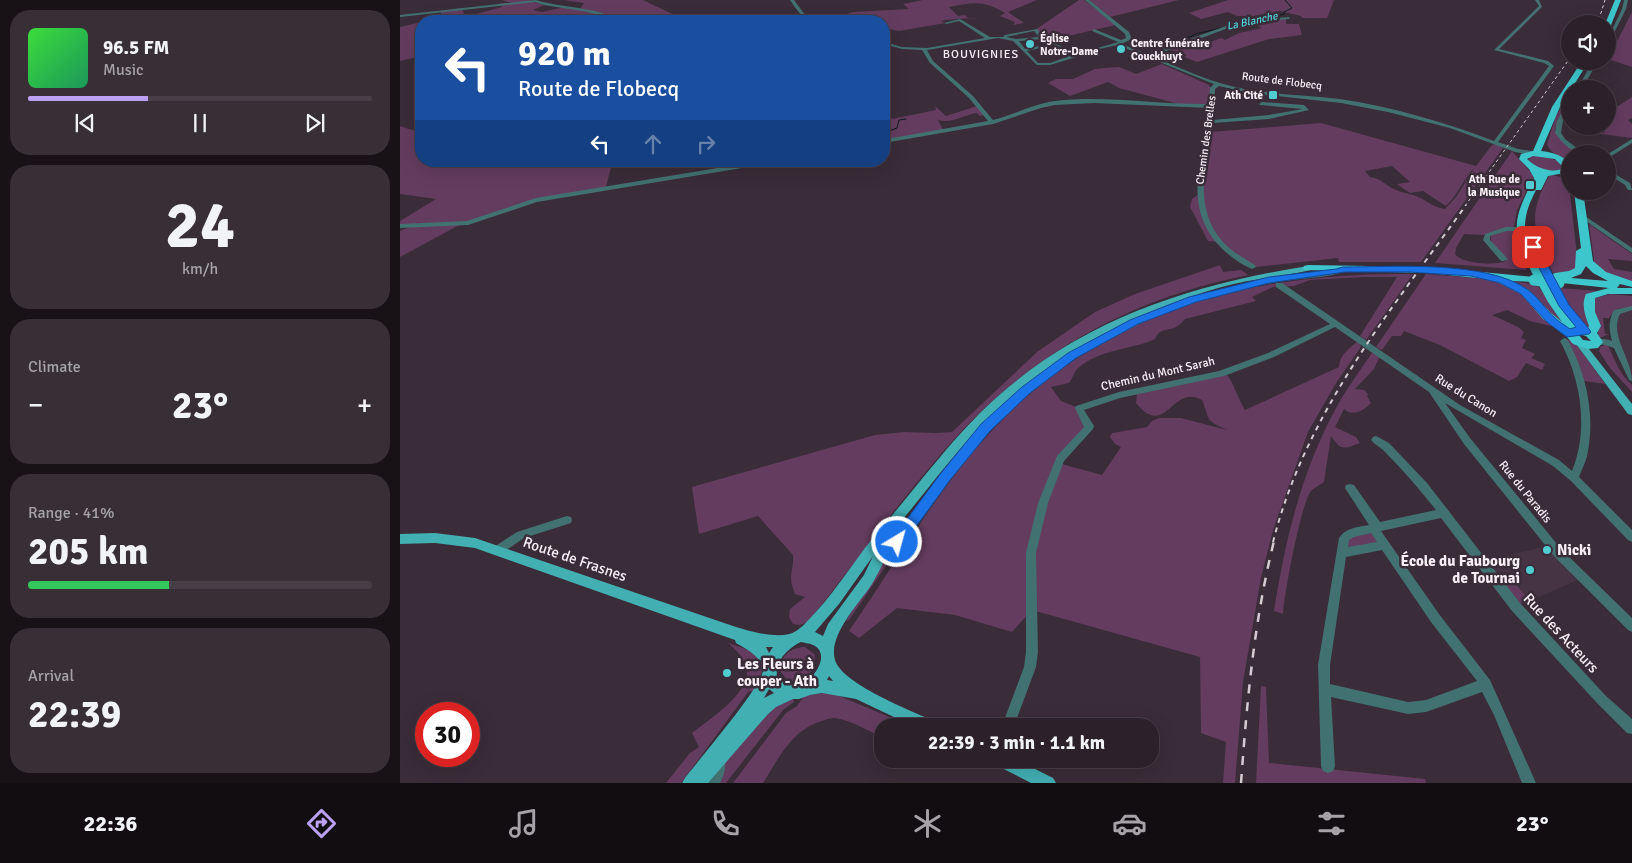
<!DOCTYPE html>
<meta charset="utf-8">
<style>
:root{--surface:#2c212a;--page:#382e36;--text:#f1f3f6;--muted:#a6a3a8;--line:#483e47;--accent:#bca0f2}
body{margin:0;font-family:Signika,sans-serif;background:var(--page);color:var(--text);height:100vh;display:flex;flex-direction:column;font-size:19px;white-space:nowrap}
*{box-sizing:border-box;margin:0}
p{font-size:16px;color:var(--muted)}
.icon{flex:none;width:28px;height:28px;fill:none;stroke:currentColor;stroke-width:2;stroke-linecap:round;stroke-linejoin:round}
.map{position:relative;flex:1;overflow:hidden}
.side{display:flex;flex-direction:column;gap:10px;padding:10px;background:#181217;width:400px}
.side>*{flex:none}
.hud{position:absolute;left:15px;top:15px;width:475px;height:152px;border-radius:20px;box-shadow:0 5px 20px #0002,0 0 0 1px var(--line);background:#1a4fa0;color:#fff;overflow:hidden}
.controls{position:absolute;left:1161px;top:15px;display:grid;gap:10px}
.controls a{display:grid;place-items:center;width:55px;height:55px;border-radius:50%;background:var(--surface);box-shadow:0 5px 20px #0002,0 0 0 1px var(--line);font-size:25px}
.speed{position:absolute;left:15px;top:702px;display:flex;gap:10px;font-size:25px;font-weight:700;text-align:center}
.speed>*{display:grid;place-content:center;width:65px;height:65px;border-radius:50%;background:var(--surface);box-shadow:0 5px 20px #0002,0 0 0 1px var(--line);line-height:1}
.speed .limit{border:8px solid #d22;background:#fff;color:#111}
.pin{position:absolute;display:grid;place-items:center;width:42px;height:42px;color:#fff;margin:-21px;border-radius:10px;box-shadow:0 2px 8px #0006}
.me{position:absolute;width:55px;margin:-28px;rotate:37deg;stroke-linejoin:round;filter:drop-shadow(0 0 4px #0008)}
.turn{display:flex;align-items:center;gap:18px;height:105px;padding:0 20px;font-size:22px}
.turn .icon{width:65px;height:65px;stroke-width:2.5}
.turn b{display:block;font-size:35px;line-height:42px}
.lanes{display:flex;align-items:center;height:48px;padding:0 20px;background:#0003;justify-content:center;gap:25px;direction:ltr}
.lanes .off{opacity:.35}
.big{font-size:38px;font-weight:700;line-height:1.1}
.side .widget{flex:1;display:flex;flex-direction:column;justify-content:center;gap:8px;min-width:0;padding:0 18px;border-radius:20px;background:var(--page)}
.side .dial{align-items:center;gap:0}
.dial b{font-size:65px;line-height:1}
.song{display:flex;align-items:center;gap:15px}
.cover{width:60px;height:60px;border-radius:8px;background:linear-gradient(135deg,hsl(120 70% 55%),hsl(150 70% 35%))}
.played{height:5px;border-radius:2px;background:linear-gradient(90deg,var(--accent) 35%,var(--line) 35%)}
.keys{display:flex;justify-content:space-around;direction:ltr}
.heat{display:flex;justify-content:space-between;align-items:center;font-size:28px;direction:ltr}
.charge{height:8px;border-radius:4px;background:linear-gradient(90deg,#34c759 41%,var(--line) 0)}
.trip{position:absolute;left:474px;top:718px;width:285px;height:50px;border-radius:20px;background:var(--surface);box-shadow:0 5px 20px #0002,0 0 0 1px var(--line);font-weight:700;line-height:50px;text-align:center}
.menu{display:flex;height:80px;justify-content:space-around;align-items:center;background:#120d11;color:var(--muted)}
.menu .icon{width:35px;height:35px}
.menu .active{color:var(--accent)}
.menu b{font-size:22px;color:var(--text)}
main{display:flex;flex:1;min-height:0}
.map>svg:first-child{display:block}
.built{fill:#463444}
.green{fill:#643c5f;fill-rule:evenodd}
.lines{fill:none;stroke-linecap:round;stroke-linejoin:round}
.stream{stroke:#0b1c1c;stroke-width:1}
.minor{fill:#427172;fill-rule:evenodd}
.major{fill:#42afb3;fill-rule:evenodd}
.highway{fill:#3dc7cc;fill-rule:evenodd}
.rail-far2{stroke:#d5cbd3;stroke-width:1;stroke-dasharray:3 3;stroke-linecap:butt}
.rail-far1{stroke:#d5cbd3;stroke-width:2;stroke-dasharray:5 5;stroke-linecap:butt}
.rail{stroke:#d5cbd3;stroke-width:2.5;stroke-dasharray:9 9;stroke-linecap:butt}
.highway-bridge{stroke:#3dc7cc;stroke-width:11}
.route{fill:#1a73e8;stroke:#114b97}
.poi-dot{fill:#51ccd1;stroke:#3a2c38;stroke-width:2}
.labels{text-anchor:middle;dominant-baseline:central;stroke-width:5;stroke-linejoin:round;paint-order:stroke}
.far-water-label{font-size:11px;font-style:italic;fill:#4dd5da;stroke:#3a2c38}
.far-poi-label{font-size:11px;font-weight:bold;fill:#f8eff7;stroke:#3a2c38;text-anchor:start}
.far-street-label{font-size:11px;fill:#f8eff7;stroke:#3a2c38}
.far-quarter-label{font-size:12px;letter-spacing:1px;fill:#f8eff7;stroke:#3a2c38}
.street-label{font-size:12px;fill:#f8eff7;stroke:#3a2c38}
.near-poi-label{font-size:15px;font-weight:bold;fill:#f8eff7;stroke:#3a2c38;text-anchor:start}
.near-street-label{font-size:15px;fill:#f8eff7;stroke:#3a2c38}
</style>
<main>
<section class="side">
<div class="widget">
<div class="song"><i class="cover"></i><div><b>96.5 FM</b><p>Music</p></div></div>
<div class="played"></div>
<div class="keys"><svg class="icon" aria-label="previous" viewBox="0 0 24 24"><path d="M18 5L8 12l10 7zM5 5v14"/></svg><svg class="icon" aria-label="pause" viewBox="0 0 24 24"><path d="M8 5v14M16 5v14"/></svg><svg class="icon" aria-label="next" viewBox="0 0 24 24"><path d="M6 5l10 7-10 7zM19 5v14"/></svg></div>
</div>
<div class="widget dial"><b>24</b><p>km/h</p></div>
<div class="widget"><p>Climate</p>
<div class="heat"><a>−</a><b class="big">23°</b><a>+</a></div>
</div>
<div class="widget"><p>Range · 41%</p><b class="big">205 km</b><div class="charge"></div></div>
<div class="widget"><p>Arrival</p><b class="big">22:39</b></div>
</section>
<div class="map">
<svg width="1232" height="783" viewBox="0 0 1232 783">
<rect width="100%" height="100%" fill="#3a2c38"/>
<path class="built" d="M1232,308V378L1227,370L1217,346L1214,315Z
M1151,545L1182,578L1116,607L1081,562Z"/>
<path class="green" d="M102,0H134L130,1L144,5L133,10L142,12L165,7L180,9L184,3L163,0H243L285,20L333,21L211,18L210,21H26L41,19V11L62,8L65,17L102,7L100,3H111Z
M523,0H637L608,12L624,23L613,25L615,22L600,16L605,13C584,0 573,2 549,7L558,16L565,15L569,19L579,18C566,19 554,18 541,21L545,23L499,31L484,28V21L457,19L442,21L434,18L453,12L509,9L503,4Z
M679,0H684L716,25L650,40L635,30Z
M689,0H779L710,17Z
M828,0H934L927,18H902L901,16L880,11L854,16H837L828,12L801,19L789,13Z
M1232,12V67L1208,59Z
M886,18V24H899L902,35L869,39L797,62L784,57L787,55L768,49L792,39L806,44L821,38L825,40L839,33L862,28L847,21Z
M21,22V56L0,61V27Z
M762,64L809,85L812,89L809,105L790,107L719,88L708,82L670,96L648,83L656,79H673L695,69L704,68L719,67L736,74Z
M1170,93V99L1155,129L1158,137L1179,154H1170V159C1160,158 1150,153 1147,144L1156,116Z
M1232,97V118L1228,120L1232,124V138L1171,130L1176,128L1204,133L1212,110Z
M535,106L546,116L577,106L584,115L580,116L577,113C563,115 552,124 538,120L543,130L484,141V115H488L492,119L536,110Z
M921,123L1076,166L1092,145L1095,144L1103,148L1021,262H939L938,258L856,267L832,253L819,242L808,241L790,207L792,199L800,193L811,132ZM992,166L1010,182L997,184L1010,193L1023,191L1046,206C1058,195 1064,178 1075,167L1056,197L1045,209C1031,207 1026,199 1013,195C1007,193 1000,192 994,189C985,185 981,178 970,177L965,171Z
M0,126L21,133V161H216L212,164L205,190L144,198L63,223L0,257V231L15,225L0,226V221L36,199L0,194Z
M1112,151L1133,175V178L1117,210L1114,227L1083,235L1064,234L1056,248L1055,254C1062,264 1095,266 1106,261C1102,251 1089,247 1091,235L1105,230L1114,231L1127,270L1035,263Z
M1133,155L1157,160L1164,168C1151,174 1137,169 1128,160Z
M1153,175L1164,178L1169,185L1178,264L1177,269L1154,274C1151,270 1149,264 1146,258C1130,226 1132,207 1149,176Z
M1189,224L1232,254V261L1208,259L1214,269L1232,272V282L1216,279L1195,267Z
M820,265L823,272L841,270L848,275C736,297 635,351 558,435C504,494 458,560 408,622L400,625L393,624L389,617L390,609L405,597L395,594C387,576 394,571 393,555L358,516L299,534L292,487L475,435L504,432L536,433L552,432L637,352L695,312L735,294Z
M1013,274L966,340L960,336L997,277H964L910,280L894,286L873,287L852,297L856,301L785,319C782,322 779,326 776,327C768,331 759,328 755,339C731,350 699,349 677,369C674,373 672,379 669,383L651,387L661,401L679,408L689,426L658,463L702,475L721,447L715,444L710,437L712,433L747,427L752,421L759,418H781L827,430C804,419 811,422 802,400C772,383 766,440 736,403L737,394L827,375C831,378 840,402 845,410L939,367C939,356 949,348 958,341L961,347L936,383L908,432L873,530L861,578L843,682L835,783H823L826,742L801,733L800,657L632,610L612,632L555,615L497,608L459,638L449,631C494,566 533,496 586,437C700,311 848,272 1013,274Z
M1026,274L1092,279L1105,284L1117,289L1155,327L1130,321L1107,310L1092,315L1118,327L1124,332L1121,338L1126,340L1122,348L1135,354L1131,358L1145,364L1142,370L1126,363L1117,377L1109,381L1040,345L1004,331L1001,336H992L982,350L976,347Z
M1104,280L1137,285L1169,328L1148,315Z
M1160,288L1198,291L1191,293L1190,331L1180,324Z
M1211,294L1232,296V307L1216,309L1209,318H1203L1205,334H1209L1200,338L1198,335V325L1193,314L1194,298Z
M1166,340L1174,341L1205,384L1184,381Z
M1207,344C1215,359 1219,374 1232,385V392L1210,368L1199,351L1200,347Z
M973,351L980,356L974,369L955,389L964,390L968,394L967,396L971,403C963,411 953,417 944,409L935,427L956,437L960,443C944,449 941,451 931,436L924,482C920,485 914,488 911,491C901,503 884,595 883,614L874,611C885,541 901,473 935,410C946,389 960,371 973,351Z
M973,528L984,545L942,553L944,538Z
M502,542L449,620L446,621L479,564Z
M1106,576L1111,579L1129,600L1120,603L1100,578Z
M328,643C362,654 370,656 355,692L349,691L281,783H266L290,753L299,747L292,733C308,720 348,695 347,671C346,659 336,650 328,643Z
M405,647L415,655L414,669L403,680L388,681L380,671C379,657 391,647 405,647Z
M861,686L866,687L869,763L1025,779L1026,783H856Z
M430,692L506,724L505,726H482V737C468,731 451,720 435,718C429,718 422,721 416,723C389,734 378,760 363,783H333L386,713L397,706L404,696Z
M393,699L394,702L383,710L326,783H315L326,758L380,700Z"/>
<g class="lines">
<path class="stream" d="M842,21L870,18L884,14V12L892,8L885,0
M762,49L796,34L821,28
M728,59L738,54
M484,133L497,128L499,120L506,119"/>
<path class="minor" d="M136,0C161,8 190,6 214,18L212,19L188,12L144,5L135,2L0,17V15Z
M390,0H394L406,16L416,21C403,21 397,10 390,0Z
M685,0H689L729,32L731,37L730,40L721,44L745,53L762,49L840,21L890,17L889,19L842,23L766,51L749,55C772,64 796,76 820,83C859,95 900,94 940,99C993,107 1044,122 1094,141L1149,66L1144,63L1094,50L1139,6L1135,0H1139L1142,7L1099,49L1148,61L1154,66L1098,142L1118,149L1132,151L1135,153L1132,155L1115,152L1050,128L988,112L941,103L849,93L819,86L815,89L813,120L869,115L903,109L860,105L859,104L862,102L904,105L909,110L869,119L813,123C805,163 793,209 823,242C832,252 844,258 855,265L856,267L852,269C839,264 824,252 815,241C782,199 805,155 809,108L694,103L655,105L641,108L593,124L484,143V139L498,137L588,121L569,98L530,63L522,50L502,49L484,44V42L502,47L527,48L585,38L559,21L546,24L544,23L560,19L590,37H603L605,35L637,29C645,38 665,51 678,51C690,50 706,46 718,42L692,31L694,29L721,40L726,38L725,34ZM634,31L639,37L616,39L606,37ZM598,38L613,41L637,65H650L683,55L682,53L717,45L814,84L810,88L809,104C758,105 706,95 655,101C633,104 614,115 593,120L573,96L533,61L527,50ZM642,39L668,52L678,53L650,63H638L627,51L649,46V44L625,49L619,41Z
M1224,0H1228L1226,9L1210,41L1208,42V38L1222,9Z
M1193,61H1198L1182,89H1177Z
M1170,100V107L1163,121L1161,133L1165,139L1185,154C1173,154 1162,143 1155,133L1157,121L1167,102Z
M1232,139V143L1208,158V154Z
M370,161H395L392,163L348,167L137,202L68,225L0,228V224L67,221L136,198L348,163Z
M1208,170L1230,183L1232,190H1228L1225,185L1208,174Z
M1182,214L1232,248V253L1180,217L1179,216Z
M1106,227H1120L1123,229L1120,231H1107L1090,236V240L1108,259L1104,261H1101L1083,240L1085,234Z
M943,267L947,269C937,278 900,278 884,281C855,286 825,292 796,302C750,317 707,338 667,364C633,385 602,414 576,444C551,474 530,507 506,538C499,545 491,558 482,562L478,560L477,557L478,554C516,513 544,464 583,424C654,353 742,309 839,285C871,277 904,274 936,270Z
M876,283H882L1060,405L1159,460L1172,471C1189,429 1181,379 1160,341L1164,338L1167,339C1186,372 1195,413 1188,451C1187,460 1182,469 1179,477L1232,530V542L1228,540L1171,481L1153,466L1045,403L1070,438L1162,550L1232,618V632L1228,630L1154,556L1064,444L1029,392L935,327L874,357L824,376L720,398L684,410L694,426L693,429L664,461L648,503L636,553L638,652L636,667L614,726H602L624,667L626,652V553L638,503L657,456L684,427L675,408L676,406L719,392L819,371L868,353L930,324L876,287Z
M1232,306V310L1220,314C1209,335 1232,359 1232,381L1229,380L1214,348L1205,345L1194,344L1193,342C1197,337 1206,339 1212,341C1209,330 1208,321 1214,310Z
M976,436L989,443L1027,483L1120,603L1206,696L1232,719V734L1227,733L1198,704L1112,611L1041,518L981,531L1039,614L1090,680L1136,783H1122L1094,715L1082,692L1026,712L1008,714L931,697L935,766L933,771L928,773L923,771L921,766L918,665L939,538C945,528 958,527 969,525L945,488L946,485L950,484L954,485L980,522L1036,510C1020,490 1004,471 986,453C982,448 975,445 971,440L973,437ZM971,533L977,542L948,547L949,540L954,537ZM982,550L1031,622L1077,681L1026,700L1008,702L930,684V665L946,557Z
M167,516L171,517L172,520L171,523L124,538L102,553L98,555L94,553L93,550L94,547L117,532Z
M319,755L324,757C327,765 324,776 320,783H305L311,773L314,757Z"/>
<path class="major" d="M908,266H911V270C880,277 849,279 818,288C731,314 651,355 587,420C555,452 528,489 499,524L500,526C491,545 483,566 472,584C458,605 428,635 435,660C442,684 512,711 534,721L536,726H513L456,699L422,693L410,695L399,699H393L376,707L368,714L308,783H282L285,778C296,763 366,682 363,669C361,656 346,649 336,643L335,640L75,548L35,543L0,544V534L35,533L75,538L333,626C349,631 382,641 396,631C403,627 409,619 415,613C440,586 458,554 483,526C515,489 544,449 579,414C671,323 783,286 908,266ZM473,556L464,575L428,624L423,636L415,632L439,604ZM401,642C404,643 409,643 413,645C438,656 399,705 377,676C375,661 388,648 401,642ZM366,647H373L369,653ZM429,676L433,681L427,680ZM369,689L374,693L364,698Z
M1179,339L1182,340L1232,404V415L1228,414L1176,344L1174,342Z
M591,759H615L653,778L656,783H631L594,764Z"/>
<path class="highway" d="M1215,0H1221L1211,25L1208,27V24H1205Z
M1182,61H1189L1160,107L1141,151C1152,152 1162,155 1170,163V172L1148,176L1141,190H1136C1130,202 1125,213 1125,227C1125,255 1162,304 1178,327L1188,328L1189,326C1185,315 1181,305 1186,294L1209,288L1162,283L1150,276C1156,270 1167,274 1175,268L1176,251L1181,248L1174,191H1183L1193,261L1206,272L1232,281V287L1220,284L1217,288H1232V294H1208L1195,298V312L1201,326L1197,333L1203,342L1198,348L1188,349L1173,344L1166,336L1143,319L1121,294L1097,282L1096,280L1029,273L904,270L903,268L904,266L908,265L1029,267L1134,277C1111,231 1111,223 1134,178L1129,169L1119,159L1121,154L1133,151L1152,107ZM1133,156L1155,159L1164,168C1152,174 1136,168 1127,159ZM1186,266L1193,273L1208,281L1171,278L1181,274ZM1111,281L1137,282L1148,302L1162,322L1151,313L1129,290ZM1178,334L1186,336L1191,341L1183,340Z"/>
<path class="rail-far2" d="M1194,24L1201,13L1205,0
M1065,206L1170,58"/>
<path class="rail-far1" d="M873,542C906,412 990,312 1066,205"/>
<path class="rail" d="M841,783C847,701 854,621 874,541"/>
<path class="highway-bridge" d="M1134,280L1159,283"/>
</g>
<path class="route" d="M1130,245H1133L1138,247L1169,305L1189,329L1191,332L1189,334L1167,337L1148,323L1121,294L1100,283L1071,276L1009,272H945L869,283L796,302L738,324L676,358L630,393L590,431L550,480L502,546L497,548L492,546L490,542L541,473L581,424L622,387L668,353L730,320L789,297L869,277L936,269L943,267C992,267 1088,260 1128,290C1138,297 1145,309 1155,318C1159,322 1165,325 1170,329L1176,327L1159,306L1128,247Z"/>
<g class="poi-dot">
<circle cx="630" cy="44" r="5"/>
<circle cx="721" cy="49" r="5"/>
<rect x="868" y="90" width="10" height="10" rx="2.5"/>
<rect x="1125" y="180" width="10" height="10" rx="2.5"/>
<circle cx="1147" cy="550" r="5"/>
<circle cx="1130" cy="570" r="5"/>
<circle cx="327" cy="673" r="5"/>
</g>
<g class="labels">
<g class="far-water-label">
<text transform="translate(852 21) rotate(-12)">La Blanche</text>
</g>
<g class="far-poi-label">
<text x="640" y="38">Église<tspan x="640" dy="13">Notre-Dame</tspan></text>
<text x="731" y="43">Centre funéraire<tspan x="731" dy="13">Couckhuyt</tspan></text>
<text x="863" y="95" text-anchor="end">Ath Cité</text>
<text x="1120" y="179" text-anchor="end">Ath Rue de<tspan x="1120" dy="13">la Musique</tspan></text>
</g>
<g class="far-street-label">
<text transform="translate(882 81) rotate(7)">Route de Flobecq</text>
<text transform="translate(806 140) rotate(-82)">Chemin des Brelles</text>
</g>
<g class="far-quarter-label">
<text x="581" y="54">BOUVIGNIES</text>
</g>
<g class="street-label">
<text transform="translate(758 374) rotate(-13)">Chemin du Mont Sarah</text>
<text transform="translate(1066 396) rotate(32)">Rue du Canon</text>
<text transform="translate(1125 492) rotate(51)">Rue du Paradis</text>
</g>
<g class="near-poi-label">
<text x="1157" y="550">Nicki</text>
<text x="1120" y="561" text-anchor="end">École du Faubourg<tspan x="1120" dy="17">de Tournai</tspan></text>
<text x="337" y="664">Les Fleurs à<tspan x="337" dy="17">couper - Ath</tspan></text>
</g>
<g class="near-street-label">
<text transform="translate(175 559) rotate(19)">Route de Frasnes</text>
<text transform="translate(1161 633) rotate(47)">Rue des Acteurs</text>
</g>
</g>
</svg>
<div class="controls">
<a><svg class="icon" aria-label="sound" viewBox="0 0 24 24"><path d="M4 9h4l5-4v14l-5-4H4zM17 9q2 3 0 6"/></svg></a>
<a>+</a>
<a>−</a>
</div>
<div class="speed"><div class="limit">30</div></div>
<div class="pin" style="left:1133px;top:247px;background:#d93025"><svg class="icon" aria-label="arrive" viewBox="0 0 24 24"><path d="M6 21V4h12l-3 4 3 4H6"/></svg></div>
<svg class="me" style="left:497px;top:542px" viewBox="-20 -20 40 40"><circle r="17" fill="#1a73e8" stroke="#fff" stroke-width="3"/><path d="M0-11L8 9 0 5-8 9z" fill="#fff"/></svg>
<div class="trip">22:39 · 3 min · 1.1 km</div>
<div class="hud">
<div class="turn"><svg class="icon" aria-label="left" viewBox="0 0 24 24"><path d="M17 20v-9H6M10 6l-5 5 5 5"/></svg><div><b>920 m</b>Route de Flobecq</div></div>
<div class="lanes"><svg class="icon" aria-label="left" viewBox="0 0 24 24"><path d="M17 20v-9H6M10 6l-5 5 5 5"/></svg><svg class="icon off" aria-label="ahead" viewBox="0 0 24 24"><path d="M12 20V5M6 11l6-6 6 6"/></svg><svg class="icon off" aria-label="right" viewBox="0 0 24 24"><path d="M7 20v-9h11M14 6l5 5-5 5"/></svg></div>
</div>
</div>
</main>
<nav class="menu">
<b>22:36</b>
<svg class="icon active" aria-label="directions" viewBox="0 0 24 24"><path d="M12 3l9 9-9 9-9-9zM9 14v-3h6M13 9l2 2-2 2"/></svg>
<svg class="icon" aria-label="music" viewBox="0 0 24 24"><path d="M9 18V5l10-2v13"/><circle cx="6" cy="18" r="3"/><circle cx="16" cy="16" r="3"/></svg>
<svg class="icon" aria-label="phone" viewBox="0 0 24 24"><path d="M5 4h4l2 5-3 2q2 4 5 5l2-3 5 2v4C11 20 4 13 5 4z"/></svg>
<svg class="icon" aria-label="climate" viewBox="0 0 24 24"><path d="M12 3v18M4 7l16 10M4 17L20 7"/></svg>
<svg class="icon" aria-label="car" viewBox="0 0 24 24"><path d="M5 17H2v-5l4-1 3-4h7l3 4 3 1v5h-3M9 17h6M6 11h13"/><circle cx="7" cy="17" r="2"/><circle cx="17" cy="17" r="2"/></svg>
<svg class="icon" aria-label="filters" viewBox="0 0 24 24"><path d="M4 7h16M4 17h16"/><circle cx="9" cy="7" r="2"/><circle cx="15" cy="17" r="2"/></svg>
<b>23°</b>
</nav>
